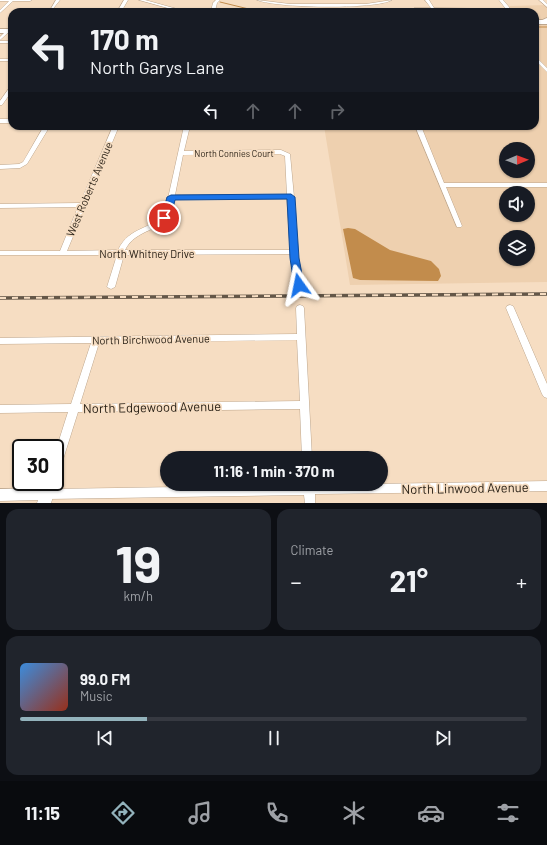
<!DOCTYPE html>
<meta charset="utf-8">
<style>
:root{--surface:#171b24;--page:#20242c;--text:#f1f3f6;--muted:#9ea1a6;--line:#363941;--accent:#93b3bc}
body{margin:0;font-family:Barlow,sans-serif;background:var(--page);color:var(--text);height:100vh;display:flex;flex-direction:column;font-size:15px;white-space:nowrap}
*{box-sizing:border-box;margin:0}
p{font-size:13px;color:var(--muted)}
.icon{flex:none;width:22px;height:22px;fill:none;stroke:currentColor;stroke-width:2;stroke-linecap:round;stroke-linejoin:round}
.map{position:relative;height:503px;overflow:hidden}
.sheet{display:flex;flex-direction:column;gap:6px;padding:6px;background:#0d0f14;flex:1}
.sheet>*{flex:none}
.banner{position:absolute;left:8px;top:8px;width:531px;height:122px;border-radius:12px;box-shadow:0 1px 3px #0004;background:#171b24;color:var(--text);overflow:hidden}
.needle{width:26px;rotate:89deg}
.fabs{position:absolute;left:499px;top:142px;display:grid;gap:8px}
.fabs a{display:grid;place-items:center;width:36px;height:36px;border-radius:50%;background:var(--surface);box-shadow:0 1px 3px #0004;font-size:20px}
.speed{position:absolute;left:12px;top:439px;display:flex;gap:8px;font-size:20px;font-weight:700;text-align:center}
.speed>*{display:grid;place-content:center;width:52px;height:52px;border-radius:50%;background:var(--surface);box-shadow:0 1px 3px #0004;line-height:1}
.speed .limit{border:2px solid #111;border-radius:6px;background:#fff;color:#111}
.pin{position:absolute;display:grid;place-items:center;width:34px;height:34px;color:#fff;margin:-17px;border:2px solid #fff;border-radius:50%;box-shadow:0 1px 4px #0007}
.me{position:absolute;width:44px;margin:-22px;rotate:348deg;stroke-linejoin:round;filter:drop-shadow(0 0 3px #0008)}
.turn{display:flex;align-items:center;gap:14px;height:84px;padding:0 16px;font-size:18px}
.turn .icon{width:52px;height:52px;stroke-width:2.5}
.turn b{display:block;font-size:28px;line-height:34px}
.lanes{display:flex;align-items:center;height:38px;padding:0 16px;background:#0003;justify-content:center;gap:20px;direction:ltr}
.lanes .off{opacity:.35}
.big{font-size:30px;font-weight:700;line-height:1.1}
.sheet .tile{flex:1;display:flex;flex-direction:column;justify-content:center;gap:6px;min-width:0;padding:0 14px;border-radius:12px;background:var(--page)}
.sheet .dial{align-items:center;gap:0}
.dial b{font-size:52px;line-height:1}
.song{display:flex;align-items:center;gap:12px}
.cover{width:48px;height:48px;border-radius:6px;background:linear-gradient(135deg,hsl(210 70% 55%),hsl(10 70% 35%))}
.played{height:4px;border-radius:2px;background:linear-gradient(90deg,var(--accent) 25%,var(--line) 25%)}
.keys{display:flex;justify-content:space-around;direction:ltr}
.heat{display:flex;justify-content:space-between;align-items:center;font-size:22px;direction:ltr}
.sheet .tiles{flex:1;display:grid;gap:6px;grid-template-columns:1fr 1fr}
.tile:last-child{grid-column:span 2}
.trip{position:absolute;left:160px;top:451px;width:228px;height:40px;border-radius:20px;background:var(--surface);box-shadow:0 1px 3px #0004;font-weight:700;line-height:40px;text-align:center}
.tabs{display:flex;height:64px;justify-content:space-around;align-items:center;background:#090b0e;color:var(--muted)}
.tabs .icon{width:28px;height:28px}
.tabs .active{color:var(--accent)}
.tabs b{font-size:18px;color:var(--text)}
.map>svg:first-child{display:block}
.built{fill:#eed0af;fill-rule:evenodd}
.water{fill:#c28c4c}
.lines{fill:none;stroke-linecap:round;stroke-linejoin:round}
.stream{stroke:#c28c4c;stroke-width:1}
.minor-casing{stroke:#bea78e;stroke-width:1}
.tertiary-casing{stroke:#bea78e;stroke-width:1}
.secondary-casing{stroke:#bea78e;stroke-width:2}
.minor{fill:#fff;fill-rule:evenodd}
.tertiary{fill:#fff;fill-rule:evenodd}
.secondary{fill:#fff;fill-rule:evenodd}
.rail-casing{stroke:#645748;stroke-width:3.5}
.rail{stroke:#f6ddc2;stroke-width:2;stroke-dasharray:6;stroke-linecap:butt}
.route{fill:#1a73e8;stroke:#114b97}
.labels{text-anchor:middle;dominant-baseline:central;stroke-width:3.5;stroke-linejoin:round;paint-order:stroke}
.far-street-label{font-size:9px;fill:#251d13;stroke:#f6ddc2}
.street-label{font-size:11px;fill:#251d13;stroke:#f6ddc2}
.near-street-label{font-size:13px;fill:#251d13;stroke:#f6ddc2}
</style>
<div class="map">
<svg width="547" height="503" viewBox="0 0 547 503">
<rect width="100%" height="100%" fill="#f6ddc2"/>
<path class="built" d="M547,5V22H535V12H509L511,9L509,6Z
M535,24L547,25V282L350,285L324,126H535ZM506,149H528V171H506ZM506,193H528V215H506ZM506,237H528V259H506Z"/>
<path class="water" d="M348,228L355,229L390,250L431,261L439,269L441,276L438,281L360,280L353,278L343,229Z"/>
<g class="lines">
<path class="stream" d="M220,2L261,12
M535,27H547"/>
<g class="minor-casing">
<path id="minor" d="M0,0H32L30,1H13L0,13V10L9,1H0Z
M56,0H60L52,10L70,12H49Z
M124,0H128L121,12H117Z
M139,0H145L188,12H182Z
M216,0H220L217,3L215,11L250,10L252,11L250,12H201L211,11L213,3Z
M257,0L290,4H366L392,0C375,10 275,8 257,0Z
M425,0H429L434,8L506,9L499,0H503L509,7L510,10L508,12H504L505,11L494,10H413L414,8H431Z
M539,0H543L547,4V7Z
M547,18V20L544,21V23H542L540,21Z
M7,30L10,31L0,40V37Z
M0,41H12V43H0Z
M535,56L547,68V72L535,60Z
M0,59H12V61H0Z
M10,87H12V91L2,105H0V101Z
M44,126H50L27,164L20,168L0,169V165L19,164L23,162Z
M113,126H119L67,251L118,250C130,225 152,231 165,212L184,126H190L184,151L281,150L290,154L294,197L298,258L303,285L302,287H299L295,285L290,254L124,255L115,287L111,289L107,287L117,255H0V251H60L78,207L0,208V204L80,203ZM280,154L285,156L287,195H175L183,155ZM174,199H287L290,250H125C136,228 163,232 171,212C173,208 173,203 174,199Z
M415,126H421L444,183H547V187H446L462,226L461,227H457Z
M300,305L303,306L304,308L312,458H302L300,409L78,412L60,469L59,472L55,473V453L68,412L0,413V405L71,404L91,343L0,344V338L297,334L296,308L297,306ZM297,340L300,401L80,404L99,343Z
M510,305L513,306L514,308L547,384V398L544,397L542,394L506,308L507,306Z
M55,479L56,482L54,489L304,485V484H314V485L547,481V491L315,494V503H305L304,495L47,499L43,497L42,494L46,482H55Z"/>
</g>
<g class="tertiary-casing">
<path id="tertiary" d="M0,119H12V123H0Z
M47,488L52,490L54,494L51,503H37L38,500L0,501V489Z"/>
</g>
<g class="secondary-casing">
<path id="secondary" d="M535,20H547V24H535Z
M0,29H12V33H0Z"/>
</g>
<use href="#minor" class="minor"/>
<use href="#tertiary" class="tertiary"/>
<use href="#secondary" class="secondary"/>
<g class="rail-casing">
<path id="rail" d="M0,298L547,294"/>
</g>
<use href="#rail" class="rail"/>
</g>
<path class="route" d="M291,194L295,197L299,258L304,285L299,288L294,285L290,258L287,199L175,200L172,212L167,220H161L159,218L163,212L167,197L171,195Z"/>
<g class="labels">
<g class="far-street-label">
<text x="234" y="153">North Connies Court</text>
</g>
<g class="street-label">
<text transform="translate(89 189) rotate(-67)">West Roberts Avenue</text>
<text x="147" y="253">North Whitney Drive</text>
<text transform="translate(151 339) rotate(-1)">North Birchwood Avenue</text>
</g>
<g class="near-street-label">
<text transform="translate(152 407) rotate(-1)">North Edgewood Avenue</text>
<text transform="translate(465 488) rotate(-1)">North Linwood Avenue</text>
</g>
</g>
</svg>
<div class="fabs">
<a><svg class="needle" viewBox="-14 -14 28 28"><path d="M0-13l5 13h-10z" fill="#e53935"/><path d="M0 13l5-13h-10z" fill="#9ea1a6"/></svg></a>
<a><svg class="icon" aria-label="sound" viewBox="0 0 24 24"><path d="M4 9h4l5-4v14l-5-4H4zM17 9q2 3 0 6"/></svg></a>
<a><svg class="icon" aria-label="layers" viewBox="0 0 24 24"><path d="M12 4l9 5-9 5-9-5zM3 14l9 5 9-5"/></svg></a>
</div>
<div class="speed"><div class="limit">30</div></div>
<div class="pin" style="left:164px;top:218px;background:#d93025"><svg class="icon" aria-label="arrive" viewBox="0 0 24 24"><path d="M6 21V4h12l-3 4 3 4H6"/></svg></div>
<svg class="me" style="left:299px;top:285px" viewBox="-20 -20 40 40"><path d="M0-17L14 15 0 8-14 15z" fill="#1a73e8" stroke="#fff" stroke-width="4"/></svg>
<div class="trip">11:16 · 1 min · 370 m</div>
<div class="banner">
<div class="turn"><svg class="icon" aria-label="left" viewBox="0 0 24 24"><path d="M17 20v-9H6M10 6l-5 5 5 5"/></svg><div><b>170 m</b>North Garys Lane</div></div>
<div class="lanes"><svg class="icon" aria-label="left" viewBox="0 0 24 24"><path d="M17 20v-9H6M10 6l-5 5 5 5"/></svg><svg class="icon off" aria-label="ahead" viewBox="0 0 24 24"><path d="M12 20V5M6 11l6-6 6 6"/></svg><svg class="icon off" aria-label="ahead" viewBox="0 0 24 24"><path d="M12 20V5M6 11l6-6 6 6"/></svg><svg class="icon off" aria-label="right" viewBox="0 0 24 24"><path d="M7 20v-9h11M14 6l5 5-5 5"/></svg></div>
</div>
</div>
<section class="sheet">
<div class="tiles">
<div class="tile dial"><b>19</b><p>km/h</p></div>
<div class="tile"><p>Climate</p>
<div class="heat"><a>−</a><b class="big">21°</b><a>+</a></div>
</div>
<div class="tile">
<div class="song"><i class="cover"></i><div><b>99.0 FM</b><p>Music</p></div></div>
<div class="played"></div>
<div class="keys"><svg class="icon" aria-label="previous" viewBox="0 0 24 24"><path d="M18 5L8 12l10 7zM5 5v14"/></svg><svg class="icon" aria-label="pause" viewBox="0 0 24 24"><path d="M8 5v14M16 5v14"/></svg><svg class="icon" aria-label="next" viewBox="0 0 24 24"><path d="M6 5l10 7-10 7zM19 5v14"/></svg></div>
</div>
</div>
</section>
<nav class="tabs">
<b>11:15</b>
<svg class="icon active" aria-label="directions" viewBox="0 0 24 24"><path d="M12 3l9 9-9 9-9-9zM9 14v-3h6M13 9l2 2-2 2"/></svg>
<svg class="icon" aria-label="music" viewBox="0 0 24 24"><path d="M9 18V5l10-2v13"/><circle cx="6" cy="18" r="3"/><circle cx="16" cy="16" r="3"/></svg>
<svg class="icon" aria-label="phone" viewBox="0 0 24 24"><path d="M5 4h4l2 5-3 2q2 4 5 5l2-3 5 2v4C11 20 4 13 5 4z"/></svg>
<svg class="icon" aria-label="climate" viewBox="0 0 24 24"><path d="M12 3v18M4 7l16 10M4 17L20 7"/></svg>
<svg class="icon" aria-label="car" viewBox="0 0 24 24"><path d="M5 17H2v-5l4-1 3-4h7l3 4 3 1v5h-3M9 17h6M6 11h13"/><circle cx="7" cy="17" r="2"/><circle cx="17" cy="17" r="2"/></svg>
<svg class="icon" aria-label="filters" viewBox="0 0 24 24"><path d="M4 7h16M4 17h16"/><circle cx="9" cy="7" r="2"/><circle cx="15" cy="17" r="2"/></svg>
</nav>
